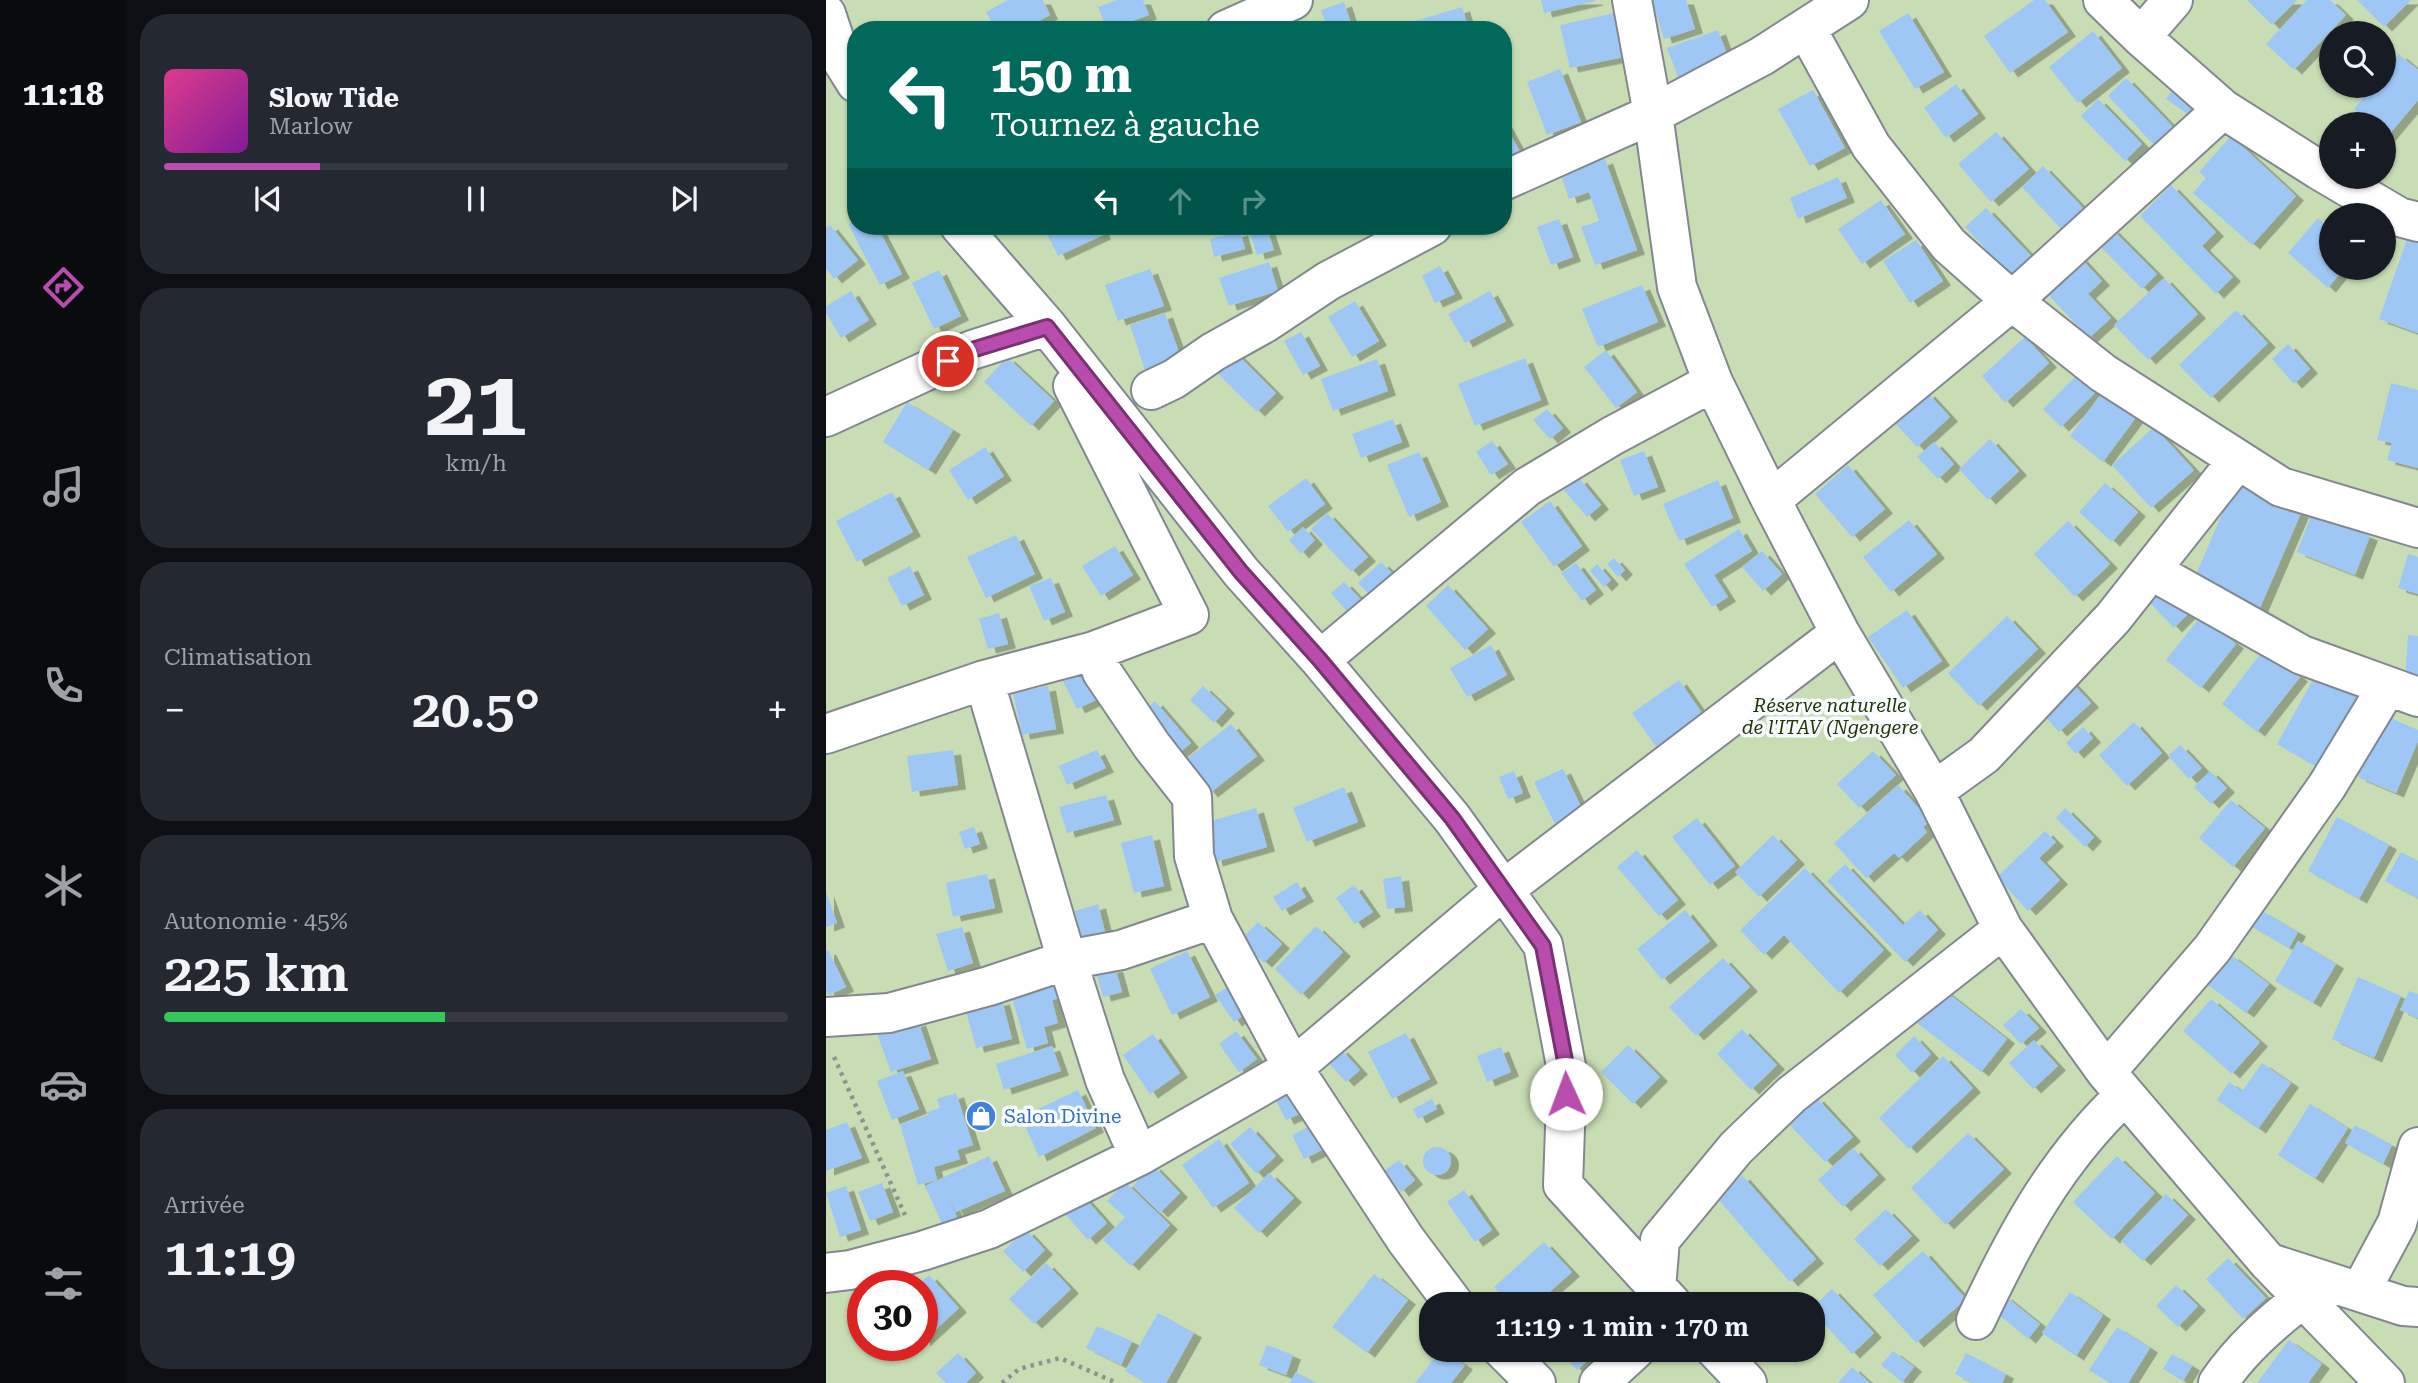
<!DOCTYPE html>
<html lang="fr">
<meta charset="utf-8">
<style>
:root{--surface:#171b24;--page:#242831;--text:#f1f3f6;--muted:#9ea1a6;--line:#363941;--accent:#b84dad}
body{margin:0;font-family:"Roboto Serif",serif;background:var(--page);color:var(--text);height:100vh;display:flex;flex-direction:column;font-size:26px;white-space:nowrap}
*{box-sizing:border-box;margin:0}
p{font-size:23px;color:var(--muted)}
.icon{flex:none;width:38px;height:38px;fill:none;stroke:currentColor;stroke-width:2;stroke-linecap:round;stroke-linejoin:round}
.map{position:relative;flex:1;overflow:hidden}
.side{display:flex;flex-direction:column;gap:14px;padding:14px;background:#0d0f14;width:700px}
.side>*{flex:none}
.hud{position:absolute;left:21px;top:21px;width:665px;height:214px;border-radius:28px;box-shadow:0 2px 5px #0004;background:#00695c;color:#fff;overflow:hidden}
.controls{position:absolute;left:1493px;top:21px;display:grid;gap:14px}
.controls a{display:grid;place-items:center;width:77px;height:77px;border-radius:50%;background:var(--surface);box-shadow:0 2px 5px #0004;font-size:35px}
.speed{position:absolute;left:21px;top:1270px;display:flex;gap:14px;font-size:35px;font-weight:700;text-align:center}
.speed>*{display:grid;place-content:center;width:91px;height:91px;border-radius:50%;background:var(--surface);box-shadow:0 2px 5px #0004;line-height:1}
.speed .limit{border:10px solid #d22;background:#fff;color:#111}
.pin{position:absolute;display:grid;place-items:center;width:60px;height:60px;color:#fff;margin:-30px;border:4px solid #fff;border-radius:50%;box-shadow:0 2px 7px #0007}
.me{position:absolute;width:77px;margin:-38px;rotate:358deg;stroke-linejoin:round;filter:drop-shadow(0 0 5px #0008)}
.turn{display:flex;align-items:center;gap:24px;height:147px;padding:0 28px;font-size:32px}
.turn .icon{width:91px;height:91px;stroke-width:2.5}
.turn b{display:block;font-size:49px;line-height:60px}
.lanes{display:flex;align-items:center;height:66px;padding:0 28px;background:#0003;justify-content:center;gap:35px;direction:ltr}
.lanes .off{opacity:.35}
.big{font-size:52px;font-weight:600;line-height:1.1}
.side .tile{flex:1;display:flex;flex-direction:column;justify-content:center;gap:10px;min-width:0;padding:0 24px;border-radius:28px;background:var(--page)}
.side .dial{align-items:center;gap:0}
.dial b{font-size:91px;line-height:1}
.song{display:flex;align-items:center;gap:21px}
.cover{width:84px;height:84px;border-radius:10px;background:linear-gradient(135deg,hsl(330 70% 55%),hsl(290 70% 35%))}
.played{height:7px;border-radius:4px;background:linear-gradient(90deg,var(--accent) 25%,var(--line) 25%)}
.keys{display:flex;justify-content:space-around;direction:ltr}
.heat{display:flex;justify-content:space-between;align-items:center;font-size:38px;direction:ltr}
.charge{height:10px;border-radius:5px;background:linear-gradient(90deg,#34c759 45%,var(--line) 0)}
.trip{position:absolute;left:593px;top:1292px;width:406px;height:70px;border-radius:28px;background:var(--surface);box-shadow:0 2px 5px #0004;font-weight:600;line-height:70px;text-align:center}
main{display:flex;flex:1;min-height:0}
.menu{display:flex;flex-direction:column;width:126px;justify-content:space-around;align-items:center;background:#090b0e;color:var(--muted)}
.menu .icon{width:49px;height:49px}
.menu .current{color:var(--accent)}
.menu b{font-size:32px;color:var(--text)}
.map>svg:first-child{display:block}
.green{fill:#c8ddb4;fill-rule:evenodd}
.building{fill:#9fc7f5;filter:url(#shadow)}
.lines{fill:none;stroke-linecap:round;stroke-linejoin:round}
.minor-casing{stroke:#828890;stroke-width:42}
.path{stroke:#8f9194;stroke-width:4.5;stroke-dasharray:3.5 5;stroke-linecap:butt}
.minor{stroke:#fff;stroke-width:38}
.route-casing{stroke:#783270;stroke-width:18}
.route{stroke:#b84dad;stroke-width:12}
.labels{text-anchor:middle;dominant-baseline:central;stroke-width:7;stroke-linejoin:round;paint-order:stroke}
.park-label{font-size:19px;font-style:italic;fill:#223605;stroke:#f9fcff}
.shop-label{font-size:19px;fill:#366cbe;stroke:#f9fcff;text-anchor:start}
</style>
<main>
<nav class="menu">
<b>11:18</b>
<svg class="icon current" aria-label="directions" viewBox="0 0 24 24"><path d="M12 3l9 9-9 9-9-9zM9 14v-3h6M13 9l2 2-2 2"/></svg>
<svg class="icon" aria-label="music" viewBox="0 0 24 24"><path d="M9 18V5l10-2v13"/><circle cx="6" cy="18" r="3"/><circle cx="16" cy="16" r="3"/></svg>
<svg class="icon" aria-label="phone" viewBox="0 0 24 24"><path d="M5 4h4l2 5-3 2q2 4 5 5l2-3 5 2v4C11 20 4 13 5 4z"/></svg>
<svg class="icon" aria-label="climate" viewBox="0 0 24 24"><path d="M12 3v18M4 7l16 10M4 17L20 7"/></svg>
<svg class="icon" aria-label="car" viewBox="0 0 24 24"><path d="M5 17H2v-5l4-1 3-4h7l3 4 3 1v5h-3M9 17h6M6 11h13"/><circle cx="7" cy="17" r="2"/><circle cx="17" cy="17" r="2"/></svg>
<svg class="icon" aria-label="filters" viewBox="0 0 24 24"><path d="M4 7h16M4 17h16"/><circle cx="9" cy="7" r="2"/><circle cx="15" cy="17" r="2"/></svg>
</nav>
<section class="side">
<div class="tile">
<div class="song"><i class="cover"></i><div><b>Slow Tide</b><p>Marlow</p></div></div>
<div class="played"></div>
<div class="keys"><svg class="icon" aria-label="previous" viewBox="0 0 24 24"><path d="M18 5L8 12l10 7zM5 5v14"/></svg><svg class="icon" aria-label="pause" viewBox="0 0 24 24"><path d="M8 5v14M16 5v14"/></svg><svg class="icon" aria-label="next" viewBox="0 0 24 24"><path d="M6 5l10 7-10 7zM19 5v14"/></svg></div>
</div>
<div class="tile dial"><b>21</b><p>km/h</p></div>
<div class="tile"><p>Climatisation</p>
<div class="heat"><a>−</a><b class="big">20.5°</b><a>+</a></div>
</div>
<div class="tile"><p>Autonomie · 45%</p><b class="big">225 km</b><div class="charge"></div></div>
<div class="tile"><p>Arrivée</p><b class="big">11:19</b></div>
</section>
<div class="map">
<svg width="1592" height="1383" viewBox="0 0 1592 1383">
<defs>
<filter id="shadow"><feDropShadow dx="8" dy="4.5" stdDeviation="0" flood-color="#0004"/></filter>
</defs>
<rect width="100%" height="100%" fill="#f9fcff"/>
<path class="green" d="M0,0H1592V1383H0ZM30,30H677V226H30ZM1505,33H1558V86H1505ZM1505,124H1558V177H1505ZM1505,215H1558V268H1505ZM37,1286H96V1346H37ZM606,1304H987V1349H606Z"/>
<path class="building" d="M182,0H217L224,15L196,30H170L160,12Z
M291,0H317L323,15L281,30L272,7Z
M715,0H769V1L718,13Z
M826,0H860L869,29L838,39Z
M1208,0H1219L1242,32L1184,73L1158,36Z
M1421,0H1471L1446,25Z
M1481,0H1504L1520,15L1468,70L1440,44Z
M1531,0H1585L1558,27Z
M518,2L527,30H502L495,10Z
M636,7L643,30H574L572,26Z
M789,13L798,57L744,68L734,25Z
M1082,13L1118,72L1089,89L1053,31Z
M892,30L903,60L852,77L841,48Z
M1267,31L1296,68L1252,103L1223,67Z
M1573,54L1592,70V100L1561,137L1558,134V124H1546L1528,109L1547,86H1558V72Z
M734,69L755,122L721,135L701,82Z
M1300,78L1348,128L1329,146L1282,96Z
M1130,84L1152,114L1120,138L1098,108Z
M1350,85L1373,101L1363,115L1340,99Z
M987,90L1019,148L984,166L952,109Z
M1272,99L1316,144L1299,161L1255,116Z
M677,121L697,157L677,167Z
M1170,132L1203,169L1165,202L1132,164Z
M1405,136L1470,196L1426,245L1367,193L1380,178L1373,172Z
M779,159L811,250L769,265L755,227L773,221L763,192L743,199L735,175Z
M1217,166L1259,210L1237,231L1196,187Z
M1012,177L1021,198L972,219L964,198Z
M1345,185L1390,232L1376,246L1407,277L1390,294L1314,216Z
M1055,200L1079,234L1036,264L1012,229Z
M1160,208L1207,258L1186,277L1139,227Z
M1492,218L1505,230V268H1518L1502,288L1462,253Z
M733,219L747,257L725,265L711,227Z
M30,221V226H51L76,274L54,285L22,224Z
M4,225L32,260L8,279L0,269V228Z
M217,226H273L277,235L232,256Z
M1285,228L1331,274L1316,289L1271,243Z
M441,229L448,250L431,255L424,234Z
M414,231L419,249L388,257L384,239Z
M1581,239L1592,243V333L1553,319Z
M1090,240L1117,281L1084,303L1057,261Z
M1251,254L1276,281L1262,294L1285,318L1263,338L1215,287Z
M443,262L452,291L403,306L393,278Z
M614,266L629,294L609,303L596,276Z
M324,269L338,306L292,321L279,285Z
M113,270L135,316L108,329L86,283Z
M1338,278L1372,314L1322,360L1288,325Z
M816,285L832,322L772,347L756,309Z
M25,291L43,320L15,338L0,313V306Z
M664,291L680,321L639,343L622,314Z
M529,301L553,341L526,357L502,317Z
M1410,310L1442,343L1385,398L1353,365Z
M339,313L355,358L319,370L304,325Z
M475,332L494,366L477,375L458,341Z
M1199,337L1223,363L1179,403L1156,376Z
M1462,344L1484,369L1468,384L1446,359Z
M780,350L811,392L790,408L758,367Z
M409,352L450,393L431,412L390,372Z
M181,357L228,401L205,426L158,382Z
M699,358L715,400L649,426L632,384Z
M551,359L562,391L507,411L495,379Z
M1255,371L1273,389L1235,427L1217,409Z
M1565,383L1592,390V468L1561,460L1566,443L1551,440Z
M1278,390L1311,416L1277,462L1244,436Z
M1101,392L1124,417L1091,447L1068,422Z
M81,402L127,430L102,470L57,442Z
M721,409L737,428L724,439L707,420Z
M567,419L576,442L535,458L526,434Z
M1328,427L1368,470L1325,508L1286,465Z
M1164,439L1193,471L1162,500L1133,469Z
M666,441L682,464L665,475L650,452Z
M1108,442L1128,464L1112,479L1091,457Z
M159,447L178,476L142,500L123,470Z
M818,451L832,487L808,496L794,460Z
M593,452L615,502L583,517L561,465Z
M1022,465L1059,509L1026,537L989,494Z
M480,478L499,504L462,532L442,506Z
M753,478L775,505L761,517L738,490Z
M892,480L907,518L853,541L837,504Z
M1279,483L1312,512L1286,542L1253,512Z
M1409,484L1475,513L1434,608L1368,579Z
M66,492L87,532L31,562L10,521Z
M724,501L756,546L728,567L695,522Z
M501,513L542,557L525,572L485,529Z
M1486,513L1544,536L1529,575L1471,552Z
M1083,520L1111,554L1065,592L1037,557Z
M1242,521L1284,564L1249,597L1208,554Z
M477,527L489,540L475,554L463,540Z
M913,529L926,551L888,575L902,597L886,607L858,564Z
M190,535L209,574L160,598L141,557Z
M289,546L307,575L275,596L256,566Z
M936,551L956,574L937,591L916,567Z
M1582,554L1592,557V594L1572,588Z
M788,558L799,570L792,577L781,564Z
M555,562L571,578L548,599L532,583Z
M750,563L770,590L756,601L735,573Z
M771,564L785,580L778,587L764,571Z
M84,566L98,595L76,606L61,578Z
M225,578L239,612L218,621L203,586Z
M518,582L541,606L527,618L505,593Z
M1343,584L1367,609L1348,628L1323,602Z
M622,585L662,629L639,650L600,606Z
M1081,610L1116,661L1077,688L1042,637Z
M173,613L182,644L162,649L153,619Z
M1181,616L1212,649L1153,706L1122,673Z
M1375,616L1410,644L1375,688L1340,660Z
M1582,635L1592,636V682L1579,681Z
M665,645L681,675L641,697L624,668Z
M1438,649L1474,677L1431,732L1396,704Z
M1493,669L1533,692L1491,767L1451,744Z
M256,671L270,700L251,709L237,681Z
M1241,677L1265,703L1233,732L1209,705Z
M853,680L878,716L831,748L806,713Z
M222,686L230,729L196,735L187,693Z
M377,686L401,709L388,723L364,700Z
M329,701L365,743L348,757L312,716Z
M1558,715L1592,730V741L1570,793L1532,777Z
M1308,722L1336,753L1301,786L1273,755Z
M405,724L431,756L384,793L358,761Z
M1257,727L1267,738L1250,754L1240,743Z
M1354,745L1376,768L1363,779L1342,756Z
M127,750L132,785L86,792L81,756Z
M271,750L280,768L241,785L233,766Z
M1047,751L1070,775L1033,808L1011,784Z
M737,769L757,811L729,824L708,782Z
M688,771L697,793L682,799L673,777Z
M1384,771L1401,788L1385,804L1368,787Z
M1072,785L1104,821L1097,827L1101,832L1073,858L1068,853L1040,878L1008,843Z
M518,787L532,822L481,842L467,808Z
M280,795L288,820L241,833L233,807Z
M1405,800L1439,828L1407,867L1373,838Z
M430,808L441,847L389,862L378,823Z
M1239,808L1268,837L1259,847L1230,818Z
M1511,817L1563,845L1533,899L1482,871Z
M871,818L909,866L884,885L846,837Z
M148,827L154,844L139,849L133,832Z
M1219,831L1230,842L1213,858L1234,880L1202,911L1171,877Z
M326,835L338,886L308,893L295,843Z
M947,835L971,860L933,897L909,872Z
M811,850L852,900L833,916L791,867Z
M1575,852L1592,861V898L1559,881Z
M1019,864L1077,925L1094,910L1112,930L1079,962L1001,881Z
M979,868L1058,950L1013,993L958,935L938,955L914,930Z
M161,874L169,908L127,917L120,883Z
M575,876L579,907L561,909L557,879Z
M471,882L480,897L456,911L447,897Z
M528,885L547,912L529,924L510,898Z
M0,892L11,923L0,927Z
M272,904L281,940L258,945L249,911Z
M859,910L884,941L836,980L811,949Z
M1436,911L1472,932L1463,948L1426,927Z
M432,922L456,944L438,963L414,941Z
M490,926L517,952L475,995L449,969Z
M136,927L147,963L122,971L110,934Z
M1472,941L1510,964L1487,1003L1449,981Z
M2,950L20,987L3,995L0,990V951Z
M361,951L384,997L346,1015L324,969Z
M1405,955L1443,984L1420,1013L1382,985Z
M897,958L924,987L870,1036L843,1007Z
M289,967L296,992L277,997L270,972Z
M1532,977L1575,996L1548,1058L1506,1039Z
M231,981L235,998L226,1000L232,1023L218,1027L222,1043L201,1049L185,994Z
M403,986L421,1013L408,1022L389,995Z
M1113,986L1181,1039L1155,1072L1086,1019Z
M1583,991L1592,994V1018L1574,1010Z
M1385,999L1434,1042L1406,1074L1357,1031Z
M176,1000L186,1039L150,1048L139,1008Z
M1195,1009L1213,1028L1195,1044L1177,1025Z
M92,1021L105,1059L65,1072L51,1034Z
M916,1029L951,1065L925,1090L891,1054Z
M410,1031L431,1059L413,1072L393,1044Z
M580,1033L604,1079L566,1099L542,1052Z
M327,1034L354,1073L324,1094L297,1055Z
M1088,1036L1105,1054L1086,1073L1069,1055Z
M1208,1040L1232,1066L1207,1089L1183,1063Z
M802,1045L834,1077L807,1104L775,1072Z
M226,1046L235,1071L178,1090L170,1064Z
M675,1047L685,1072L661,1082L651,1056Z
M514,1048L534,1070L520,1082L500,1060Z
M1117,1056L1147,1088L1083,1149L1053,1118Z
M1436,1063L1465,1083L1432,1129L1391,1100L1403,1082L1416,1091Z
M77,1071L93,1109L66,1120L51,1081Z
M252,1090L270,1128L213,1157L195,1117Z
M465,1091L476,1113L460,1120L449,1099Z
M130,1093L147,1145L131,1150L134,1159L108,1167L111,1180L92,1185L74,1124L102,1115L101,1112L114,1108L111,1099Z
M990,1097L1027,1137L999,1162L962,1123Z
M606,1099L611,1109L592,1119L587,1109Z
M1484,1104L1522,1128L1489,1179L1452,1155Z
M21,1122L36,1158L0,1171V1130Z
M1529,1125L1566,1145L1557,1164L1519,1143Z
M484,1126L496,1150L478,1159L466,1135Z
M424,1127L450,1156L430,1174L404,1144Z
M1142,1133L1178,1169L1120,1225L1085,1188Z
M393,1139L423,1183L387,1208L356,1165Z
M597 1161a14 14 0 1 1 28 0a14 14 0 1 1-28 0Z
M1027,1148L1052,1175L1017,1207L992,1180Z
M163,1156L179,1191L130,1212L122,1196L136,1229L121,1235L99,1186Z
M1291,1156L1329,1193L1286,1239L1247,1202Z
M573,1160L589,1180L575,1192L558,1171Z
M327,1165L354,1193L334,1213L307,1186Z
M443,1173L468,1198L433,1233L408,1208Z
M916,1175L990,1259L964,1282L891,1198Z
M299,1182L344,1225L305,1266L277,1240L299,1217L281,1201Z
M56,1183L67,1212L44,1221L32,1192Z
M20,1186L35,1230L14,1237L0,1193Z
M638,1190L666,1230L649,1242L621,1202Z
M1340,1194L1362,1215L1317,1261L1295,1241Z
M258,1197L281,1223L262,1240L239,1214Z
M1060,1209L1086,1236L1054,1266L1028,1239Z
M200,1230L219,1250L197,1272L177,1251Z
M718,1242L746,1272L710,1304H683L668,1287Z
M1097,1251L1140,1299L1090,1343L1047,1295Z
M1402,1258L1440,1298L1417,1319L1380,1279Z
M220,1263L245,1289L208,1324L183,1299Z
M548,1274L582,1300L541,1353L506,1327Z
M103,1275L133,1308L96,1342V1286H91Z
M1350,1285L1372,1306L1352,1327L1330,1306Z
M1006,1289L1048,1333L1026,1354L987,1312V1307Z
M1244,1292L1277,1315L1250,1356L1216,1333Z
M1178,1295L1214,1324L1202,1339L1166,1309Z
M332,1313L368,1333L340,1383H320L299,1371Z
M271,1326L306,1341L295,1365L260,1348Z
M1291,1327L1324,1348L1302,1383H1284L1263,1370Z
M1463,1340L1496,1364L1482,1383H1431Z
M441,1345L467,1355L460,1375L433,1365Z
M616,1349L639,1365L625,1383H589Z
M731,1349H774L751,1370Z
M1067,1351L1088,1367L1076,1382L1055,1365Z
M132,1353L150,1373L140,1383H120L110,1373Z
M1140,1353L1180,1374L1176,1383H1147L1129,1374Z
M1346,1354L1366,1366L1357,1381L1337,1369Z
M1026,1367L1044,1383H1012Z
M470,1372L490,1383H464Z"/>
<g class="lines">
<g class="minor-casing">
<path id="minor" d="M806,0L827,114L851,287L887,382L945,500L1014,633L1108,791L1177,929L1280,1072L1442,1262L1559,1383
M1277,0L1315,37L1397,109L1493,170L1573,217L1592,222
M0,14L15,59L30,83
M980,28L1045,146L1123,245L1186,301L1277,373L1455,487L1592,528
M400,30L467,0
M1315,37L1347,0
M677,181L827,114L936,56L1023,0
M134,226L221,326L415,572L494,660L626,818L717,945L741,1071L737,1185L846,1304
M325,390L348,379L387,352L439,323L502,281L606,226
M0,417L146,350L221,326
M945,500L1186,301L1397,109
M1326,571L1476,655L1592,697
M268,651L276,672L326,746L366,797L368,856L387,919L467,1068L580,1240L628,1304
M494,660L701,487L786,436L887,382
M158,680L241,960L279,1080L313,1156
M0,734L158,680L268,651L363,615L247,386
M1108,791L1158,755L1287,618L1411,461
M0,1017L63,1013L163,986L241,960L295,950L387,919
M1280,1072L1386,949L1501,786L1561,687
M1447,1264L1577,1306L1592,1307
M0,1273L24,1270L96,1251L163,1229L313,1156L467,1068L677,890L1014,633
M1534,1292L1571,1223L1592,1147
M829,1301L834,1240L910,1148L965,1095L1177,929
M1150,1320C1190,1235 1230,1160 1299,1095
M676,1349L710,1383
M889,1349L921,1383
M773,1383L810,1349
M1392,1383C1415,1349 1445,1323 1477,1298"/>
</g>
<path class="path" d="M8,1057L79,1215
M176,1383L193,1369L234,1358L291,1383"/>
<use href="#minor" class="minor"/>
</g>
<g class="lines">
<g class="route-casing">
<path id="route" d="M122,361L146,350L221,327L415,572L494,660L626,818L717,946L741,1071L740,1094"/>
</g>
<use href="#route" class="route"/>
</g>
<defs>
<g id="shop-disc" transform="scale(1.575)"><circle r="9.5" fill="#3f7fe0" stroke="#f9fcff"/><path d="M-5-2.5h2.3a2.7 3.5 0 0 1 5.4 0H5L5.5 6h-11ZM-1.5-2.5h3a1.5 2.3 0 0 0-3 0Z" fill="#fff"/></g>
</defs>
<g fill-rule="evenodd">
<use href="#shop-disc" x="155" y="1116"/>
</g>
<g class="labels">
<g class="park-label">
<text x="1004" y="705">Réserve naturelle<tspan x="1004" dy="22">de l'ITAV (Ngengere</tspan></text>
</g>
<g class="shop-label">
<text x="178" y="1116">Salon Divine</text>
</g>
</g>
</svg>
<div class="controls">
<a><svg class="icon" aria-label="search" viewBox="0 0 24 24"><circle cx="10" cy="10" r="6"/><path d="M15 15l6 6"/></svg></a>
<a>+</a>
<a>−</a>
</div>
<div class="speed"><div class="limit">30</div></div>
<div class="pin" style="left:122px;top:361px;background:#d93025"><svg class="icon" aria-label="arrive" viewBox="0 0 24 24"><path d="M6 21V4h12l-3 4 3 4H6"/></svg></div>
<svg class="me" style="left:740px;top:1094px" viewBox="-20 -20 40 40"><circle r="19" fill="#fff"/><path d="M0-13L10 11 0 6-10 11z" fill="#b84dad"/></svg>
<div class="trip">11:19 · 1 min · 170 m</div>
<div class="hud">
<div class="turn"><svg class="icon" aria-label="left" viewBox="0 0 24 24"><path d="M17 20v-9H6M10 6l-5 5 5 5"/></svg><div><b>150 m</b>Tournez à gauche</div></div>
<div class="lanes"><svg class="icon" aria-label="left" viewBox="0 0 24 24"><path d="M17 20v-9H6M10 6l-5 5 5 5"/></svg><svg class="icon off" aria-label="ahead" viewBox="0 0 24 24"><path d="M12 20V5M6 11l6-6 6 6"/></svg><svg class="icon off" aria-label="right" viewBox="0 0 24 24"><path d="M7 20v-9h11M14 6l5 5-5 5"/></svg></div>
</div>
</div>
</main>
